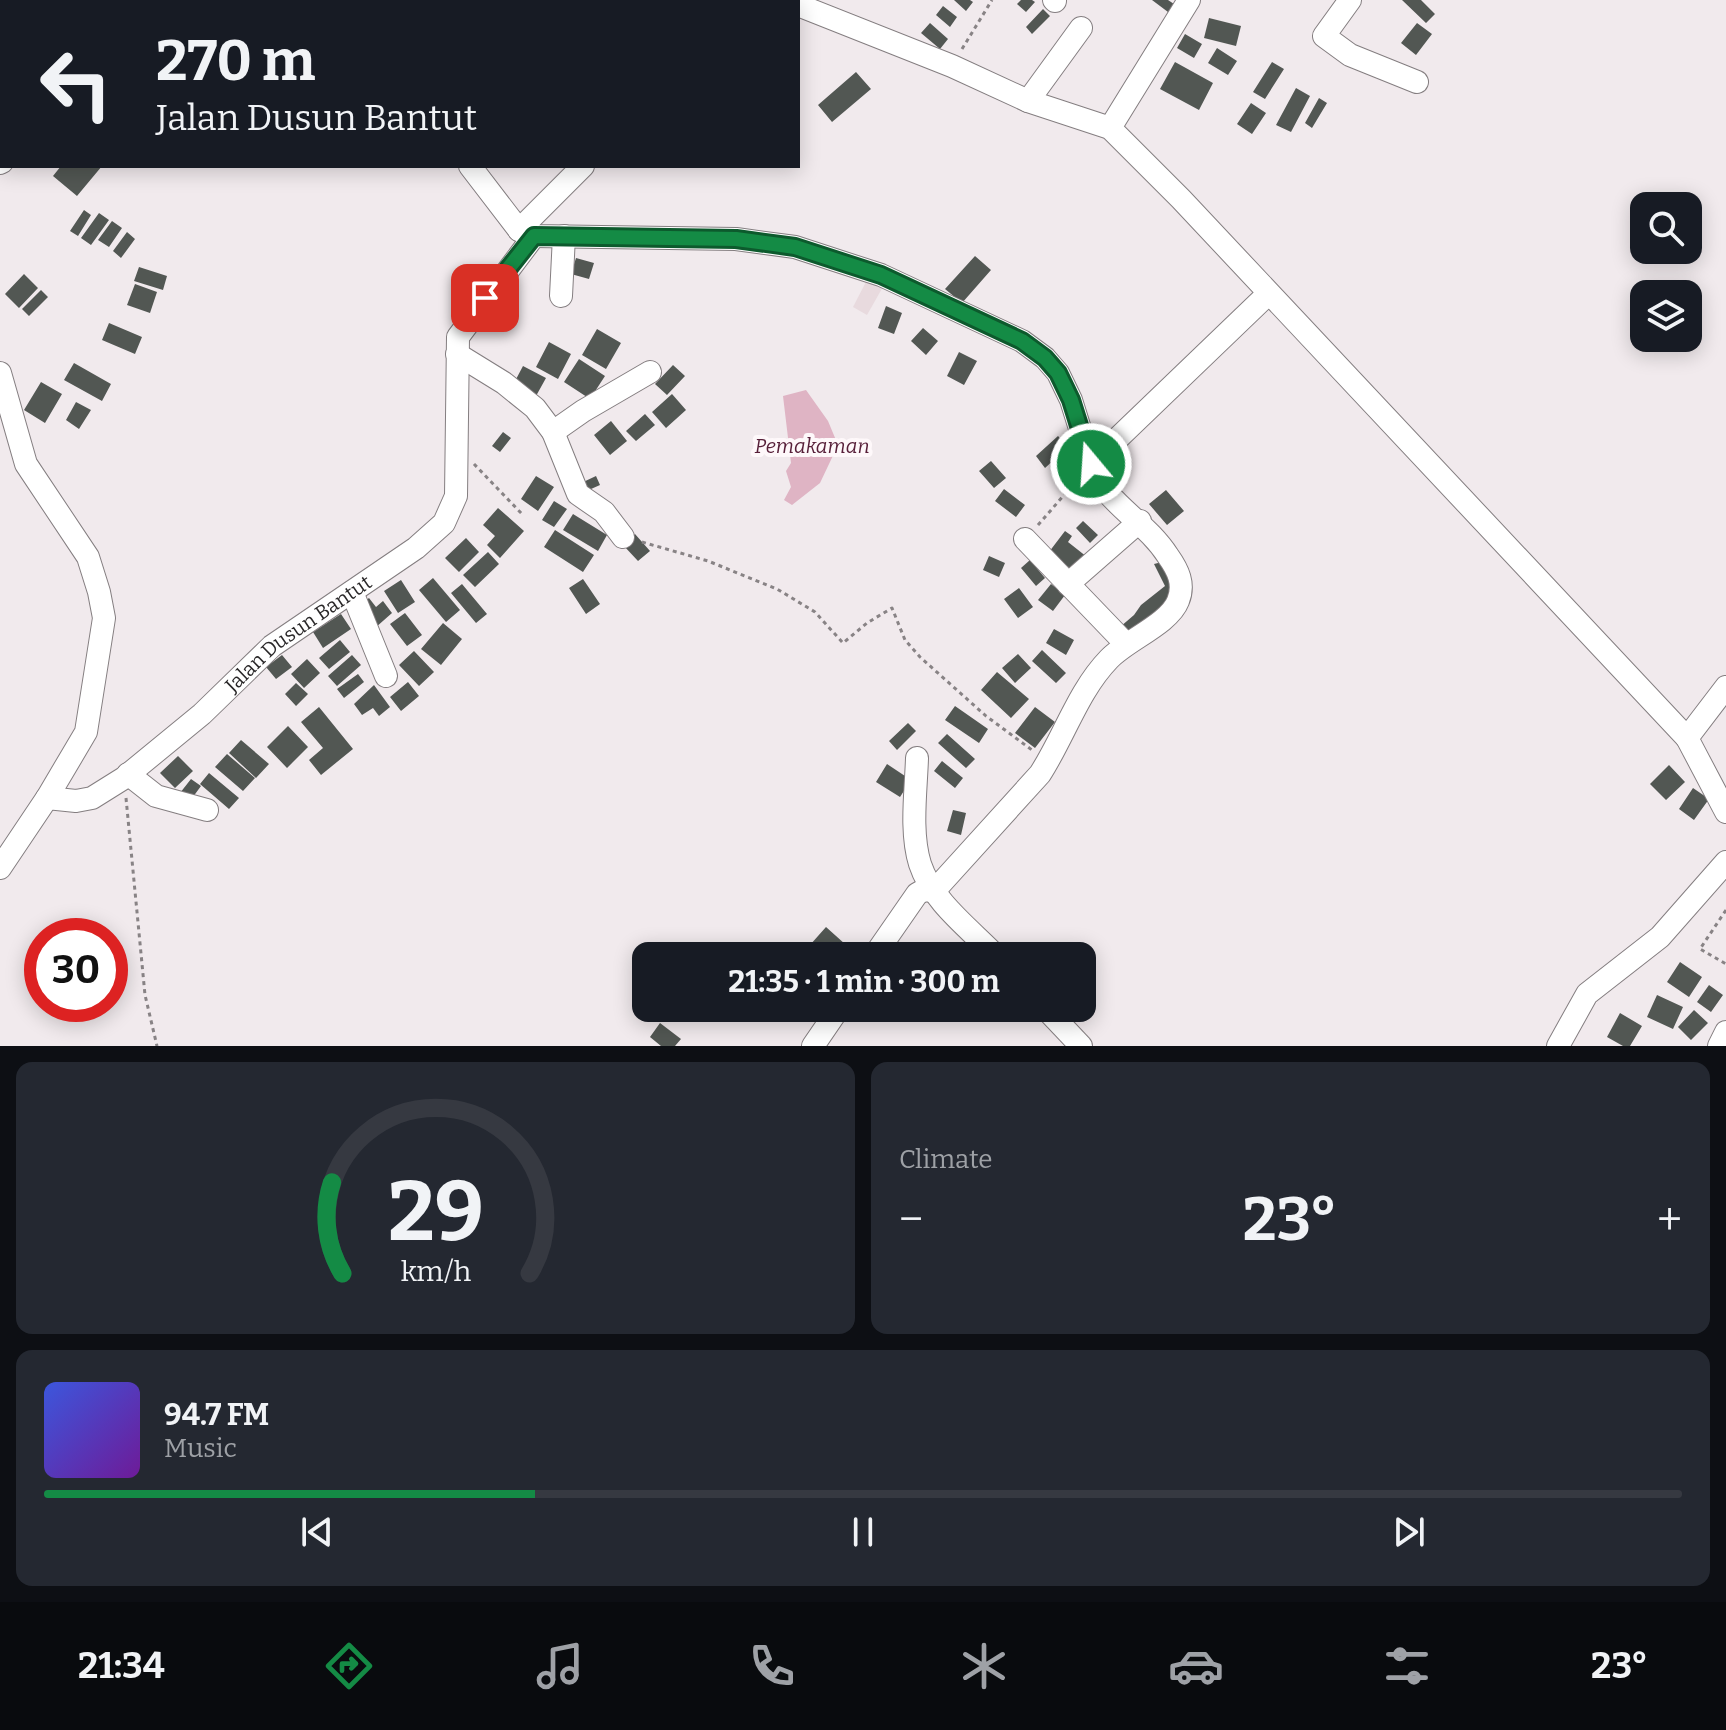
<!DOCTYPE html>
<meta charset="utf-8">
<style>
:root{--surface:#171b24;--page:#242831;--text:#f1f3f6;--muted:#9ea1a6;--line:#363941;--accent:#148b45}
body{margin:0;font-family:Bitter,serif;background:var(--page);color:var(--text);height:100vh;display:flex;flex-direction:column;font-size:30px;white-space:nowrap}
*{box-sizing:border-box;margin:0}
p{font-size:26px;color:var(--muted)}
.icon{flex:none;width:44px;height:44px;fill:none;stroke:currentColor;stroke-width:2;stroke-linecap:round;stroke-linejoin:round}
.map{position:relative;height:1046px;overflow:hidden}
.drawer{display:flex;flex-direction:column;gap:16px;padding:16px;background:#0d0f14;flex:1}
.drawer>*{flex:none}
.banner{position:absolute;left:0px;top:0px;width:800px;height:168px;box-shadow:0 4px 20px #0003;background:#171b24;color:var(--text);overflow:hidden}
.tools{position:absolute;left:1630px;top:192px;display:grid;gap:16px}
.tools a{display:grid;place-items:center;width:72px;height:72px;border-radius:16px;background:var(--surface);box-shadow:0 4px 20px #0003;font-size:40px}
.speed{position:absolute;left:24px;top:918px;display:flex;gap:16px;font-size:40px;font-weight:700;text-align:center}
.speed>*{display:grid;place-content:center;width:104px;height:104px;border-radius:50%;background:var(--surface);box-shadow:0 4px 20px #0003;line-height:1}
.speed .limit{border:12px solid #d22;background:#fff;color:#111}
.pin{position:absolute;display:grid;place-items:center;width:68px;height:68px;color:#fff;margin:-34px;border-radius:16px;box-shadow:0 4px 12px #0006}
.me{position:absolute;width:88px;margin:-44px;rotate:342deg;stroke-linejoin:round;filter:drop-shadow(0 0 6px #0008)}
.turn{display:flex;align-items:center;gap:28px;height:168px;padding:0 24px;font-size:36px}
.turn .icon{width:104px;height:104px;stroke-width:2.5}
.turn b{display:block;font-size:56px;line-height:68px}
.big{font-size:60px;font-weight:700;line-height:1.1}
.drawer .tile{flex:1;display:flex;flex-direction:column;justify-content:center;gap:12px;min-width:0;padding:0 28px;border-radius:16px;background:var(--page)}
.drawer .dial{align-items:center;gap:0}
.dial svg{height:208px;overflow:visible;fill:none;stroke:var(--line);stroke-width:7;stroke-linecap:round;text-anchor:middle}
.dial text{fill:var(--text);stroke:none}
.song{display:flex;align-items:center;gap:24px}
.cover{width:96px;height:96px;border-radius:12px;background:linear-gradient(135deg,hsl(230 70% 55%),hsl(280 70% 35%))}
.played{height:8px;border-radius:4px;background:linear-gradient(90deg,var(--accent) 30%,var(--line) 30%)}
.keys{display:flex;justify-content:space-around;direction:ltr}
.heat{display:flex;justify-content:space-between;align-items:center;font-size:44px;direction:ltr}
.drawer .tiles{flex:1;display:grid;gap:16px;grid-template-columns:1fr 1fr}
.tile:last-child{grid-column:span 2}
.trip{position:absolute;left:632px;top:942px;width:464px;height:80px;border-radius:16px;background:var(--surface);box-shadow:0 4px 20px #0003;font-weight:700;line-height:80px;text-align:center}
.tab-bar{display:flex;height:128px;justify-content:space-around;align-items:center;background:#090b0e;color:var(--muted)}
.tab-bar .icon{width:56px;height:56px}
.tab-bar .selected{color:var(--accent)}
.tab-bar b{font-size:36px;color:var(--text)}
.map>svg:first-child{display:block}
.built{fill:#e8dade}
.green{fill:#dfb4c4}
.building{fill:#525753}
.lines{fill:none;stroke-linecap:round;stroke-linejoin:round}
.minor-casing{stroke:#847e80;stroke-width:24}
.path{stroke:#888385;stroke-width:3;stroke-dasharray:4 4;stroke-linecap:butt}
.minor{stroke:#fff;stroke-width:22}
.route-casing{stroke:#0d5a2d;stroke-width:20}
.route{stroke:#148b45;stroke-width:14}
.labels{text-anchor:middle;dominant-baseline:central;stroke-width:8;stroke-linejoin:round;paint-order:stroke}
.park-label{font-size:20px;font-style:italic;fill:#571f39;stroke:#fef8fa}
.street-label{font-size:20px;fill:#2a2829;stroke:#fef8fa}
</style>
<div class="map">
<svg width="1726" height="1046" viewBox="0 0 1726 1046">
<rect width="100%" height="100%" fill="#f1eaed"/>
<path class="built" d="M868,278L884,285L867,315L853,307Z"/>
<path class="green" d="M806,390L828,421L838,445L820,483L792,505L784,500L791,487L786,471L791,463L783,396Z"/>
<path class="building" d="M954,0H970L973,2L966,11Z
M1021,0H1032L1035,2L1026,12L1017,4Z
M1152,0H1168L1174,4L1168,12Z
M1402,0H1421L1435,14L1426,23Z
M943,6L957,17L950,27L936,15Z
M1043,9L1050,16L1032,34L1026,27Z
M1209,18L1241,26L1236,46L1204,38Z
M930,23L948,39L940,49L921,33Z
M1417,23L1432,34L1416,55L1401,43Z
M1185,34L1202,44L1194,58L1177,48Z
M1217,48L1237,61L1228,75L1208,63Z
M1175,62L1213,83L1199,110L1160,89Z
M1272,62L1284,69L1265,99L1253,92Z
M856,72L871,89L832,122L818,105Z
M1296,88L1310,96L1291,132L1276,125Z
M1319,98L1327,103L1312,128L1305,123Z
M1251,103L1266,113L1252,134L1237,124Z
M61,166H102L77,196L53,176Z
M84,210L91,215L78,236L70,231Z
M99,213L109,220L91,245L81,238Z
M112,221L122,228L109,247L98,240Z
M127,232L135,239L121,258L113,251Z
M975,256L991,270L962,303L945,289Z
M576,258L594,263L589,279L571,274Z
M139,267L167,276L163,290L134,281Z
M24,274L38,288L19,308L5,294Z
M135,284L157,292L150,313L127,305Z
M41,290L48,297L29,316L22,309Z
M886,306L902,313L894,334L878,328Z
M109,323L142,337L135,354L102,340Z
M923,328L938,341L926,355L911,341Z
M597,329L621,343L606,369L582,355Z
M549,342L571,354L558,379L536,367Z
M959,352L977,361L964,385L947,376Z
M579,359L605,376L590,399L564,382Z
M74,363L111,384L102,401L64,380Z
M673,365L685,376L667,395L655,384Z
M523,366L546,378L536,396L514,383Z
M41,382L62,394L45,423L24,410Z
M672,394L686,410L666,428L652,412Z
M76,402L91,410L79,429L66,420Z
M645,414L655,425L636,441L626,431Z
M611,421L627,441L610,455L594,435Z
M503,432L511,438L500,452L492,446Z
M1058,436L1068,447L1045,468L1036,456Z
M991,461L1006,478L994,488L979,471Z
M536,476L554,487L538,511L521,499Z
M596,476L600,485L582,493L579,484Z
M1004,489L1025,505L1016,517L995,501Z
M1166,490L1184,511L1167,525L1149,504Z
M554,501L567,509L554,527L542,520Z
M498,508L524,531L500,558L487,545L495,536L483,525Z
M573,514L607,535L598,551L563,530Z
M1083,521L1098,535L1090,543L1076,528Z
M555,530L594,555L583,572L544,547Z
M1065,531L1072,536L1068,542L1087,557L1075,572L1049,552Z
M635,534L650,551L638,561L623,545Z
M466,538L479,552L459,572L445,558Z
M488,552L499,564L475,587L463,575Z
M989,556L1005,563L999,577L983,570Z
M1030,560L1045,578L1036,586L1021,568Z
M1162,562L1171,579L1173,601L1128,638L1120,627L1134,615L1141,605L1165,586L1154,564Z
M433,578L460,610L446,622L419,590Z
M583,579L600,604L586,614L569,588Z
M401,580L415,602L398,613L384,591Z
M462,584L487,614L476,623L451,593Z
M1051,584L1065,595L1053,611L1038,600Z
M1019,588L1033,607L1018,618L1004,599Z
M369,598L376,607L383,601L392,613L375,628L360,605Z
M405,613L422,635L407,646L390,624Z
M341,614L351,629L323,648L313,632Z
M443,623L462,639L441,665L421,649Z
M1054,629L1074,640L1066,655L1046,643Z
M340,640L350,652L329,669L319,658Z
M1042,650L1066,673L1056,683L1032,661Z
M414,651L434,672L419,686L399,665Z
M1018,654L1031,668L1015,683L1002,668Z
M282,655L292,667L276,679L266,667Z
M352,655L361,665L337,686L328,676Z
M307,659L320,673L304,688L291,674Z
M997,672L1029,699L1011,718L981,690Z
M358,674L364,682L344,698L337,689Z
M408,682L419,696L401,711L390,697Z
M296,683L308,694L296,706L285,694Z
M374,685L390,707L379,716L373,708L362,715L354,704Z
M955,706L988,729L979,743L945,720Z
M319,707L353,749L321,775L309,760L323,748L301,722Z
M1035,707L1055,722L1035,748L1015,733Z
M908,723L916,731L897,750L889,741Z
M288,726L308,747L287,768L267,747Z
M947,734L975,759L966,768L938,743Z
M241,740L269,764L256,778L229,753Z
M227,754L255,778L243,791L215,767Z
M178,756L193,771L175,788L160,773Z
M942,761L963,778L955,788L934,771Z
M887,764L911,780L900,797L876,782Z
M1669,765L1685,782L1666,800L1650,784Z
M209,773L239,798L229,809L200,784Z
M191,779L201,786L190,801L180,793Z
M1693,788L1709,799L1694,820L1679,809Z
M953,810L966,813L961,835L947,831Z
M826,927L855,953L852,956H821L810,945Z
M1680,962L1702,977L1689,997L1667,982Z
M1709,985L1723,995L1711,1012L1697,1002Z
M1657,995L1683,1007L1673,1029L1647,1017Z
M1694,1010L1708,1023L1691,1040L1678,1027Z
M1620,1013L1642,1026L1630,1046H1623L1607,1037Z
M660,1023L681,1039L675,1046H661L650,1037Z"/>
<g class="lines">
<g class="minor-casing">
<g id="minor">
<path d="M171,0L173,2"/>
<path d="M355,0L356,2"/>
<path d="M1054,0L1055,1"/>
<path d="M1350,0L1324,36L1350,55L1417,82"/>
<path d="M753,2L755,0"/>
<path d="M798,5L952,66L1028,101L1110,128L1181,199L1687,738"/>
<path d="M0,64L2,65"/>
<path d="M1028,101L1081,28"/>
<path d="M1110,128L1189,0"/>
<path d="M0,163L2,162"/>
<path d="M470,166L519,230L534,236L736,239L795,247L881,275L1022,341L1045,358L1058,373L1071,400L1091,464L1268,294"/>
<path d="M519,230L583,166"/>
<path d="M561,296L564,236"/>
<path d="M457,354L504,383L535,408L553,432L578,494L604,512L623,537"/>
<path d="M0,373L26,464L88,557L99,592L104,618L86,732L47,798L0,868"/>
<path d="M553,432L583,411L650,372"/>
<path d="M1025,539L1126,644"/>
<path d="M1068,584L1140,521"/>
<path d="M352,592L386,676"/>
<path d="M1726,687L1687,738L1726,812"/>
<path d="M917,758C916,791 910,832 920,864C932,901 970,929 996,956"/>
<path d="M128,774L156,796L207,810"/>
<path id="s1" d="M47,798L76,801L92,798L124,778L202,714L272,646L416,548L444,523L456,496L458,337L534,236"/>
<path d="M874,956L917,894L924,890L934,891L1040,774C1064,737 1078,691 1109,659C1127,640 1169,624 1178,601C1185,584 1178,570 1168,556C1145,520 1104,503 1091,464"/>
<path d="M1045,1008L1081,1046"/>
<path d="M813,1046L839,1008"/>
<path d="M1558,1046L1587,994L1660,937L1726,862"/>
<path d="M1719,1046L1726,1032"/>
</g>
</g>
<path class="path" d="M962,49L992,0
M474,464L522,514
M1038,525L1078,479
M642,542L708,561L777,589L815,612L843,643L867,623L892,608L905,640L920,657L986,716L1032,750
M126,798L145,995L157,1046
M1726,910L1700,949L1726,964"/>
<use href="#minor" class="minor"/>
</g>
<g class="lines">
<g class="route-casing">
<path id="route" d="M485,298L534,236L736,239L795,247L881,275L1022,341L1045,358L1058,373L1071,400L1091,464"/>
</g>
<use href="#route" class="route"/>
</g>
<g class="labels">
<g class="park-label">
<text x="812" y="446">Pemakaman</text>
</g>
<g class="street-label">
<text stroke="none"><textPath href="#s1" startOffset="310">Jalan Dusun Bantut</textPath></text>
</g>
</g>
</svg>
<div class="tools">
<a><svg class="icon" aria-label="search" viewBox="0 0 24 24"><circle cx="10" cy="10" r="6"/><path d="M15 15l6 6"/></svg></a>
<a><svg class="icon" aria-label="layers" viewBox="0 0 24 24"><path d="M12 4l9 5-9 5-9-5zM3 14l9 5 9-5"/></svg></a>
</div>
<div class="speed"><div class="limit">30</div></div>
<div class="pin" style="left:485px;top:298px;background:#d93025"><svg class="icon" aria-label="arrive" viewBox="0 0 24 24"><path d="M6 21V4h12l-3 4 3 4H6"/></svg></div>
<svg class="me" style="left:1091px;top:464px" viewBox="-20 -20 40 40"><circle r="17" fill="#148b45" stroke="#fff" stroke-width="3"/><path d="M0-11L8 9 0 5-8 9z" fill="#fff"/></svg>
<div class="trip">21:35 · 1 min · 300 m</div>
<div class="banner">
<div class="turn"><svg class="icon" aria-label="left" viewBox="0 0 24 24"><path d="M17 20v-9H6M10 6l-5 5 5 5"/></svg><div><b>270 m</b>Jalan Dusun Bantut</div></div>
</div>
</div>
<section class="drawer">
<div class="tiles">
<div class="tile dial"><svg viewBox="0 0 100 80">
<path d="M14 69A42 42 0 1 1 86 69"/>
<path d="M14 69A42 42 0 0 1 10 34" stroke="#148b45"/>
<text x="50" y="56" font-size="32" font-weight="700">29</text>
<text x="50" y="72" font-size="11">km/h</text>
</svg></div>
<div class="tile"><p>Climate</p>
<div class="heat"><a>−</a><b class="big">23°</b><a>+</a></div>
</div>
<div class="tile">
<div class="song"><i class="cover"></i><div><b>94.7 FM</b><p>Music</p></div></div>
<div class="played"></div>
<div class="keys"><svg class="icon" aria-label="previous" viewBox="0 0 24 24"><path d="M18 5L8 12l10 7zM5 5v14"/></svg><svg class="icon" aria-label="pause" viewBox="0 0 24 24"><path d="M8 5v14M16 5v14"/></svg><svg class="icon" aria-label="next" viewBox="0 0 24 24"><path d="M6 5l10 7-10 7zM19 5v14"/></svg></div>
</div>
</div>
</section>
<nav class="tab-bar">
<b>21:34</b>
<svg class="icon selected" aria-label="directions" viewBox="0 0 24 24"><path d="M12 3l9 9-9 9-9-9zM9 14v-3h6M13 9l2 2-2 2"/></svg>
<svg class="icon" aria-label="music" viewBox="0 0 24 24"><path d="M9 18V5l10-2v13"/><circle cx="6" cy="18" r="3"/><circle cx="16" cy="16" r="3"/></svg>
<svg class="icon" aria-label="phone" viewBox="0 0 24 24"><path d="M5 4h4l2 5-3 2q2 4 5 5l2-3 5 2v4C11 20 4 13 5 4z"/></svg>
<svg class="icon" aria-label="climate" viewBox="0 0 24 24"><path d="M12 3v18M4 7l16 10M4 17L20 7"/></svg>
<svg class="icon" aria-label="car" viewBox="0 0 24 24"><path d="M5 17H2v-5l4-1 3-4h7l3 4 3 1v5h-3M9 17h6M6 11h13"/><circle cx="7" cy="17" r="2"/><circle cx="17" cy="17" r="2"/></svg>
<svg class="icon" aria-label="filters" viewBox="0 0 24 24"><path d="M4 7h16M4 17h16"/><circle cx="9" cy="7" r="2"/><circle cx="15" cy="17" r="2"/></svg>
<b>23°</b>
</nav>
